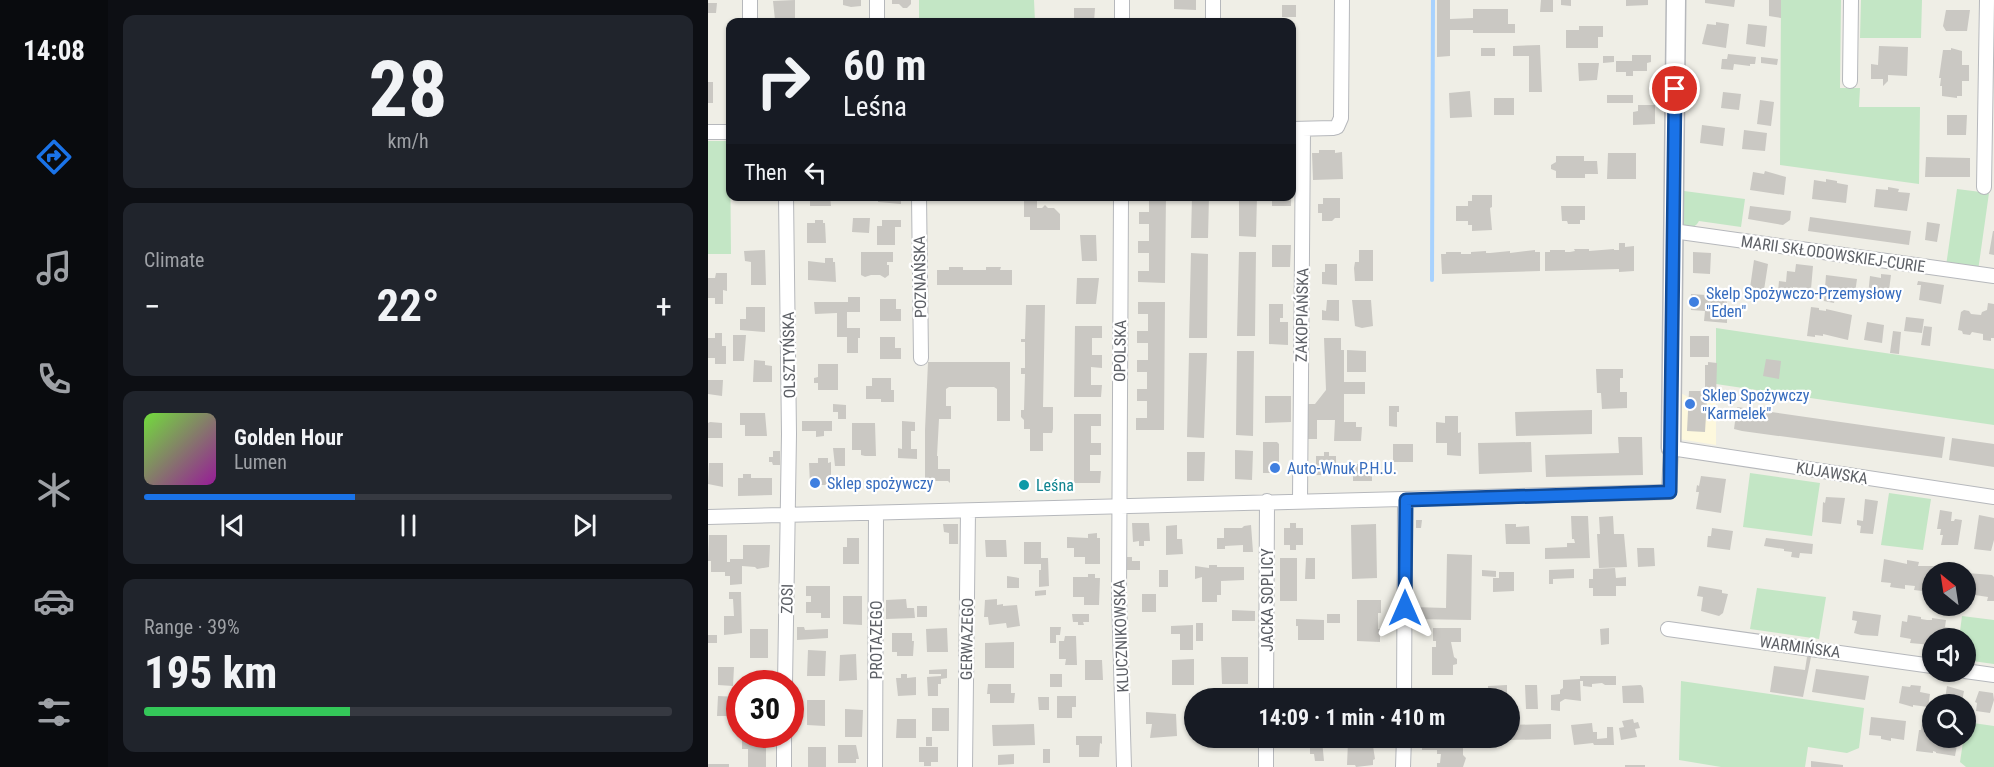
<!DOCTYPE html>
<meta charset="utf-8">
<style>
:root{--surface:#171b24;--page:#20242c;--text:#f1f3f6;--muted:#9ea1a6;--line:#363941;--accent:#1a73e8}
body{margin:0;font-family:"Roboto Condensed",sans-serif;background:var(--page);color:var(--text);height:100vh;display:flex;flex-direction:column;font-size:22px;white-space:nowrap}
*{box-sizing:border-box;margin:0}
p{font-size:20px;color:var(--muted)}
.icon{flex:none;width:33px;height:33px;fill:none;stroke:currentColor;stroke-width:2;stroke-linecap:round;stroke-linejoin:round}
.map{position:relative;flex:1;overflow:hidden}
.sheet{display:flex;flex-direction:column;gap:15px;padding:15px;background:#0d0f14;width:600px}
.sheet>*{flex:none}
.hud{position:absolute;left:18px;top:18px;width:570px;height:183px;border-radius:12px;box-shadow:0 2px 4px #0004;background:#171b24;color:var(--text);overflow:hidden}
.needle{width:39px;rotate:330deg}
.tools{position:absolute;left:1214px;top:562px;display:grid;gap:12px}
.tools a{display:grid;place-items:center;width:54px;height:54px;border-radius:50%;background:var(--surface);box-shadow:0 2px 4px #0004;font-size:30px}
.speed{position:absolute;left:18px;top:670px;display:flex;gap:12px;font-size:30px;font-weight:700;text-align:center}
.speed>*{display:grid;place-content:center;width:78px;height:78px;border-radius:50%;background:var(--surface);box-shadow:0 2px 4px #0004;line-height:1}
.speed .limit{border:9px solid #d22;background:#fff;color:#111}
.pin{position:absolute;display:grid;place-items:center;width:51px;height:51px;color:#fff;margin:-26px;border:3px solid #fff;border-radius:50%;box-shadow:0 2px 6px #0007}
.me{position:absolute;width:66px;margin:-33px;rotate:0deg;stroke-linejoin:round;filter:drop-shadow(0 0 4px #0008)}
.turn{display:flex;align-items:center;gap:21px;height:126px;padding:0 18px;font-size:27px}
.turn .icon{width:78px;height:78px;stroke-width:2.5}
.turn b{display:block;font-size:42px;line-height:51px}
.then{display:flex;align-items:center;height:57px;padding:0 18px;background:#0003;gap:12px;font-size:22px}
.big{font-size:45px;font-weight:700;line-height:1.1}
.sheet .card{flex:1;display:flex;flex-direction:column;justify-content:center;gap:9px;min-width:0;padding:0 21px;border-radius:12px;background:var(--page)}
.sheet .dial{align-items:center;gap:0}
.dial b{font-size:78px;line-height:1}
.song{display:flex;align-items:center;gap:18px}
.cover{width:72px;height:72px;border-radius:9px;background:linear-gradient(135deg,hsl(100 70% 55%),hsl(300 70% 35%))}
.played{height:6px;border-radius:3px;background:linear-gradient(90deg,var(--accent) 40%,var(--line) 40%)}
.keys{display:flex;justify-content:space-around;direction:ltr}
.heat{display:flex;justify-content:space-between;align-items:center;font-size:33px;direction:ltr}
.charge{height:9px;border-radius:4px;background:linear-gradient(90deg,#34c759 39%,var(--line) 0)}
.trip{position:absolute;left:476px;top:688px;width:336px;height:60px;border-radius:30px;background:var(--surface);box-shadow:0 2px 4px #0004;font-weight:700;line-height:60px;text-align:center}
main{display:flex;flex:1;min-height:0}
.tabs{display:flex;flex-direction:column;width:108px;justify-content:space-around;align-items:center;background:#090b0e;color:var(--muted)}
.tabs .icon{width:42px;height:42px}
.tabs .active{color:var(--accent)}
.tabs b{font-size:27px;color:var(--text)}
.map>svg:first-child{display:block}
.commercial{fill:#fdf8dd}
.green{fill:#c3e6c5}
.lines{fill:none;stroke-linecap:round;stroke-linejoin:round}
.stream{stroke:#a8d2fe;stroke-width:4}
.building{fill:#cac8c3}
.minor-casing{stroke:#b6b8bc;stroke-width:16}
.tertiary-casing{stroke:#b6b8bc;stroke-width:21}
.minor{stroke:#fff;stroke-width:14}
.tertiary{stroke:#fff;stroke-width:18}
.route-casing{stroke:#114b97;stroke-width:15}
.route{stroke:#1a73e8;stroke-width:10}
.shop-dot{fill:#3f7fe0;stroke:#fff;stroke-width:2}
.culture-dot{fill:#0f9aa8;stroke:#fff;stroke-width:2}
.labels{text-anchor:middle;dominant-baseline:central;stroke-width:4.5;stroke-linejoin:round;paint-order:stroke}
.street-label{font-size:16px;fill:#5d6066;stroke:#fff}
.shop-label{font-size:16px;fill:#366cbe;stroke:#fff;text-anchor:start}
.culture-label{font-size:16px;fill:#0d838f;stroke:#fff;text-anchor:start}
</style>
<main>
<nav class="tabs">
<b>14:08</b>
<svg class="icon active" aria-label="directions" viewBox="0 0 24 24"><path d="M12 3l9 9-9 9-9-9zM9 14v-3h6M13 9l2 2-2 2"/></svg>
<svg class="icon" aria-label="music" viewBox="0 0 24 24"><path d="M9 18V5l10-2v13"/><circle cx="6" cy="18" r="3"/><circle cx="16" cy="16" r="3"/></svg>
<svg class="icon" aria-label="phone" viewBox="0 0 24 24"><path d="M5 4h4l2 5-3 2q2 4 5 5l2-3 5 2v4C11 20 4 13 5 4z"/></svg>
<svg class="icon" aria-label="climate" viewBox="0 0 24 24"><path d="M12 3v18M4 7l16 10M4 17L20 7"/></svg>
<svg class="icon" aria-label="car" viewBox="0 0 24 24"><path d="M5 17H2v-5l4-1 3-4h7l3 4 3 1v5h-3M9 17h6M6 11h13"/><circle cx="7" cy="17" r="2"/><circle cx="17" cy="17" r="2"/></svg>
<svg class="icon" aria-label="filters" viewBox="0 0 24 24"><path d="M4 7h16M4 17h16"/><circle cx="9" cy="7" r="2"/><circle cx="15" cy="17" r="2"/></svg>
</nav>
<section class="sheet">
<div class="card dial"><b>28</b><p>km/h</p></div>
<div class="card"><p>Climate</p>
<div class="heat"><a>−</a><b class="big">22°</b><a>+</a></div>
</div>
<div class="card">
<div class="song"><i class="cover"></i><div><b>Golden Hour</b><p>Lumen</p></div></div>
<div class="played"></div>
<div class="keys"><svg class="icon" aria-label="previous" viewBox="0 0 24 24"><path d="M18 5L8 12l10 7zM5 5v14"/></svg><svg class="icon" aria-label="pause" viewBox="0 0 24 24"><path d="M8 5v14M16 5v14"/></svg><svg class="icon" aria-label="next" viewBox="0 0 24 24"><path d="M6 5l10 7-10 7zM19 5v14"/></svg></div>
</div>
<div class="card"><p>Range · 39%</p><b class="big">195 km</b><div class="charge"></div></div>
</section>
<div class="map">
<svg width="1286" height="767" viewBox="0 0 1286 767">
<rect width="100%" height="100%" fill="#efeee6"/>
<path class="commercial" d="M971,392L980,397L1008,398V445L971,439Z"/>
<path class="green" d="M211,0H326L327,22H211Z
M1073,0H1133L1132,88H1152L1151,107H1212L1211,184L1072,165Z
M1153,0H1214L1213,38H1152Z
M0,141H22L23,254H0Z
M1249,189L1281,193L1270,271L1238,266Z
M976,191L1037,199L1033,227L991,221C987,228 983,228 975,226Z
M1008,328L1286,369V425L1008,384Z
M1042,473L1112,483L1104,536L1035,527Z
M1181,493L1223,499L1215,550L1173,545Z
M1049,588L1118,597L1111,639L1042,629Z
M1254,616L1286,620V664L1257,660V639H1251Z
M973,681L1156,708L1151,748L1139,753L1100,747L1097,767H1013L971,760Z
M1258,722L1286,726V767H1258L1252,762Z"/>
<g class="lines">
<path class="stream" d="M724,280L725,0"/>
</g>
<path class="building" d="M87,0V20H67L65,1Z
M135,0H153V6L143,7L135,5Z
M184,0H203V4L199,8H195L191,4H184Z
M466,0H488V10L466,9Z
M729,0H742V19L765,18V9H800V24H807V33H765V30H742V56L729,57Z
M833,0H845V12H832Z
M853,0H863V6L853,5Z
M918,0H940V5L918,6Z
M997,0H1027L1026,7L997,3Z
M1061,0H1073V18L1061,16Z
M0,3H9L8,13H0Z
M574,5H588V17H574Z
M366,8H387L386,22H366Z
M1238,10H1262L1259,31H1238L1235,26Z
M1008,22L1021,24L1018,48L994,44L999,24L1008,25Z
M1040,24L1059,26L1057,47L1038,44Z
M871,26H895V37H890V48H858V30H871Z
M832,45L834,92H821V56H805V46Z
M1171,46L1200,47L1199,76L1180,75V81L1175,86V79H1163V64L1170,65Z
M773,48H787V56H773Z
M1243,48L1254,51V65H1261V81H1254V96H1249V98L1234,96V86H1232L1233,78H1231L1235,50H1243Z
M1020,54L1048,57L1047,64H1042V66L1026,64L1025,70L1013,69L1014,59H1019Z
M924,55H943V62L939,63V71H925V76H918V72H908V61H924Z
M895,56H906V62L895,63Z
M1053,57L1070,59L1069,65L1053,63Z
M870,63H891L889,80L871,81Z
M0,82H5V103H0Z
M762,91L764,117L742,118L741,93Z
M1015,92L1033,94L1031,110L1013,108Z
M899,95H925V103H899Z
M786,98H806V115H786Z
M1052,100L1066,102L1063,126L1049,124Z
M930,105H947V124L925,125V112L930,111Z
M1239,115H1259L1258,135H1239Z
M994,125L1017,128L1015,146L992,143Z
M1036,130L1059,133L1057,151L1034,149Z
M584,147H591L592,171L584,172Z
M611,150H627V153L634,152L635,179L605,180L604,153H611Z
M900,153H928V179H899Z
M848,156H876V161H889L890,174H877V178H848V171L843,169V165L848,162Z
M1218,157L1262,158V177H1217Z
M1057,171L1078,177L1076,195L1042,190L1045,172L1056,174Z
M1118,179L1129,181V183L1140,185L1138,203L1104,199L1106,180L1118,182Z
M1180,187L1191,189L1190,192L1202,193L1199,211L1166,207L1168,189L1180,190Z
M764,195H784V207L782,208L784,230L764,231V225H760V221H748V206H760V201H764Z
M102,196H122L123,206H102Z
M170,196H193V204L170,202Z
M316,196H329V208H334L337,205L340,208H346L352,214V230H322V217H316Z
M441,196H458L457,283L430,282V271H441V253H430V241H441V224H431V212H441Z
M484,196H501L500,238H483Z
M531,196H549L548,237L531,236Z
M564,196H583V206H564Z
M615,198H632V218H627L624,221H614V213H610V204H615Z
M853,206H877V220H872V224H860L859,221H854Z
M1042,206L1083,211L1082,220L1075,225L1040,219Z
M1102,217L1203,231L1201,245L1100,231Z
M145,218H162L161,233L144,232Z
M107,220H115V223H117L118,243H99V223H107Z
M174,220H193V227H187V245H169V226H174Z
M1219,222L1232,224L1229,242L1217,240Z
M1285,231H1286V255L1281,254Z
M372,235H388L389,261H374Z
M911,243H917V247L926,246V271L911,272V269L837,271V252H842V250H857V252H862L867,251L866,249H881V251L906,249V250H911Z
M564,245H583L582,267H564Z
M57,250L58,285H43V262L37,261L36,251Z
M651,250H665V281H647L646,268L647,262H651Z
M827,250V252H832V271L734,274L733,254H738V252H753V254H763V252L778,251V253H782L802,251V253Z
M153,252H185V262H179V265H181V275L177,278L172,275H163L157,277L153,275Z
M531,252H548L547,336H529Z
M985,252L1003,253L1002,274L985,273Z
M483,253L500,254L499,338H481Z
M117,258H125V262H127L128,282L100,280V261L117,263Z
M1046,260L1060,264L1056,290L1042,288Z
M617,264H629V285L614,284V272H617Z
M1088,264L1105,266L1103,289L1085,287L1084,293L1070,292L1071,281L1078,282L1079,271L1087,272Z
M241,267H255V270H278V267H293L292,270H304V285H229V270H241Z
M8,273H19V291L15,290V304H7V298H0V278H7Z
M1173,274L1183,275L1180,298L1160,295L1162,276L1173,278Z
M1118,275L1149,279L1146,300L1127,298L1126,303L1116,301Z
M369,278H391L388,304H368Z
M1210,281L1236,285L1233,304L1211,300L1213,285H1209Z
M998,292L1018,294L1019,305H1012L1011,310H1019V323L996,321L997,311L983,310V294L998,295Z
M140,297H152V312H139V328H152V338H150V353H139V337H129V313L107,314L106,302H140Z
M172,299H188V309H193V321H172Z
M619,300H631V321L614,320V310L618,311Z
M644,300H663L665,326L654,328L647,326Z
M430,302H457L456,430H428V418H439V401H429V389H439V372H429V360H440V343H429V331H440V314H430Z
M1280,303L1286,304V338H1283V341L1275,340V334L1264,332L1262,335L1255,334L1254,331L1250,330L1253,312L1256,310L1261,311L1263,314L1273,315L1274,312L1279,310Z
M561,304H575V318H572V322H580V345L561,344Z
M318,305H337L335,407H345V429L344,433H335V451H322V429H316V420L313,417V410H316L317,374H313V368H317V342H313V339H317Z
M38,307H57V332L32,330V319H38Z
M1103,307L1111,308V310L1118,311V309L1144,315L1140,340L1115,334V336L1107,335V337L1099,336Z
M1198,317L1216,319L1214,333L1196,331Z
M1159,322L1176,325L1174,343L1156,340Z
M367,326H394V338H384V355H394V368L383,367V385H394L393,397H366Z
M1216,326L1224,327L1222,346L1213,345Z
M1185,331L1193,332L1191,354L1182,353Z
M7,333H14V346H18V364H7V358H0V338H7Z
M25,335H38L36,361H25Z
M982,336H1001V357H982Z
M172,337H187V348H193V359H172Z
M616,338H633V350H636V382H657V394H636V422H648V427H654L653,441H626L627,420H609V439H596V404H607L618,390Z
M639,350L658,351V372H639Z
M529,351H546L545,436L528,435Z
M481,353H499L496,438L479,437Z
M1058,359L1073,361L1071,379L1055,376Z
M46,360L57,361V365L64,366V382H45Z
M220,362H302V421H289V389L286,387H241L238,389V406H243V419H231L229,456H230V469H242V483L240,481H217V430Z
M1000,362L1009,363L1008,398H999L997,432L979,431L981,391H997V365H1000Z
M110,364H130V390H110V383H106V378L110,377Z
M888,369H915V378H912V392H919V408L894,409L893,393H889Z
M164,378H183V390H186V402H173V399H158V386H164Z
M0,380H15L14,396L0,394Z
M557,396H583V422L557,423Z
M125,404L138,405V419H130V412H125Z
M681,406H691V412H689V427L681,426Z
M1029,407L1237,437L1234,458L1034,431L1026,429Z
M884,410V434L808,436L807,412Z
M32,413H57L59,436H37V425H32Z
M366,414H393V426H383V443H393V455H382V471H393L392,483H366Z
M737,416H750V433L753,432V456L739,455V443H728V422L737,423Z
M94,421H124V431H116V436L108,437V431H94Z
M194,421L207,422V431H203V449H209V459L190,458V448L194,449Z
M2,422L14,423V438H0V423Z
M144,423H167L168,456H157L153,455V450H144Z
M910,437H934L935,475L838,477L837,455L911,453Z
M1244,438L1286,444V467L1241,460Z
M555,442H569L571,444V471L569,473H555Z
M823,442L824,472L771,474L770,443Z
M685,444H705V462H685Z
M125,448H137V466H127Z
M527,450L545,451L544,480L527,479Z
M65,451H72V465H65L64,462H61V457H65Z
M479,452H497L496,481H479Z
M616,452H621V456H628V475H608V456H616Z
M110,458H120V463L123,462V485H102L101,463H110Z
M1,463H15V487L0,484Z
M645,464H664V481H645Z
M35,474H43V478H64V495L30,496V478H35Z
M993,476L1018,479L1013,513L988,509L991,492H988L989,485L991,486Z
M311,480H320L321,490L311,491Z
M1118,497L1137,498L1133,524L1114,522L1115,502L1117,503Z
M1157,499L1170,501L1165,534L1152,533L1153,526L1149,525V520L1155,521Z
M1232,510L1244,512L1243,521H1246L1247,519L1254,520L1250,545H1233L1235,535H1232L1233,529H1229Z
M1271,515L1286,518V540L1283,551L1266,549Z
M863,516H880L882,558L837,559V548L859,547V543H867L866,539H864Z
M905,516L906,534H916L919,567L891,568L889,534H892L891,517Z
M708,520H714L713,528H708Z
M424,523H441L442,541H436V546H431V541L425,542Z
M582,523H588V528H595V545H588V550H582V545H576V528H582Z
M235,524H250V544H241V533L236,532Z
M668,524L669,578L644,579L643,525Z
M797,524H808V527L821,526L822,544H798Z
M469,525V539H474L475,554L458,555V526Z
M543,525L545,552H535V545L517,546V549H509V538H516V528H534L536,526Z
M1004,528L1025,531L1022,550L999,547L1000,536H1003Z
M389,533V538H392V564H377V557H366V548H359V537L380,538V534Z
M1,535H19V562H22V559H35V545H62L61,567L49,569L47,567L34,566V584L22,585V576H17V572H3V561H0Z
M139,538H151V564H135V547H139Z
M1058,538L1105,544L1104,554L1092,553L1091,558L1083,557L1084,552L1076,551V549L1056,546Z
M277,540H298L299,557H278Z
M316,542H333V558H340L341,586L331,587V570H333V564H316Z
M929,548H946L947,566L930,567Z
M739,554L764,555L763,620L706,619V607L738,608Z
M416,557H424V561H432V570H416Z
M572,558H589V601H572Z
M598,558H607V579H597Z
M1176,559L1199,564V560L1211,562L1210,566H1228L1227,573H1224V589L1214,587V591L1206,590L1207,586L1197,585V589L1189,588L1182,587L1183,583L1173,582Z
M501,565H509V567H536V580L513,581V595H509V602H494V577L487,579V566L501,568Z
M907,568L908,578L918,577V586H908V596H885V588H881V579H885V569Z
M866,569V578L845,579V584H841V570Z
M1243,569L1260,572L1259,573L1284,575L1286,577V601H1279L1280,597L1267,595H1263V598L1257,597V573H1243Z
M451,570H460V587H451Z
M774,570L788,571V577L774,576Z
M791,572H806V591L785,592V578H791Z
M380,574H387V578H392L391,605H376V597H365V577H380Z
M299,576L311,578V588H299Z
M98,586H122V618H113V613H98V602H103V596H98Z
M991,586L1014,590V593L1020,594L1015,613L1011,616L993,611L995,597L989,596Z
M338,590V595L327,596V591Z
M21,592H33L34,633L16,635V616H26L25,599H21Z
M434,594H448V612H434Z
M135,596H154V625L135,624Z
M198,599L199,608H206L207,618L178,619V600Z
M289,599V605L295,604V606L309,605L312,626L299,628L298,623L281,625L280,617H276L277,600Z
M649,600H673V613H670V629H672V642L649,641Z
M209,606H219V617H209Z
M524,610L547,611V621H524Z
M1145,611L1173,615L1170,636L1153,635L1146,633L1149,621L1144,620Z
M364,614H381V622H375L376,625H370V622H365Z
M619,614H632V623H619Z
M1200,615L1213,617V619L1219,620H1224V618L1238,620L1237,627L1242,628L1240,639H1224V645L1202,643L1203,639L1192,637L1194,621L1199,622Z
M588,619L616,620V640H590V626H588Z
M488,623H495V641H488Z
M485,625V650H472V634H463V626Z
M89,627H96L97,630L120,629V638L89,640Z
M342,627H353L352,635H348V643H342Z
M239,628L240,652H219L218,629Z
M725,628H753V642H743L746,657L749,659V664L745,665V675H724V647H728V641H725Z
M901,628V644L893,645L892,629Z
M42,629H60V658H42Z
M184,633H204V641H206L205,656H189V652H184Z
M0,635H9V643H0Z
M357,636H368L369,665H357L358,659H351V641H356Z
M306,642V668H277V643Z
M100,650L118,651L117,676H99Z
M148,654L149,680L131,681L132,655Z
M513,657H540V684H514Z
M1099,657H1103L1095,697L1062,692L1066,666L1097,670Z
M486,659V685H464V660Z
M377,660H394L395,680H377Z
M10,667H26L25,686L10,685Z
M239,669V678L233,679V684H230V696H220L219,677L233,676V674H221V670Z
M1108,669L1161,676L1157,700L1104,692Z
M193,674H199V678L208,677V695L190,696L188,678H193Z
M342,674H354V687H342Z
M872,676H908V685H897L894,683L884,684V687L875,686V681H872L873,701L857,699L852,702V711L843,710V695L852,694V690L855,688V680L872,679Z
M280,684H303V693H307L306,703H282V694H279Z
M799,685V699H780V686Z
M817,685H829L830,709H818Z
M933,685L935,688L936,703H915L914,686Z
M1203,685L1213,686L1212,692L1222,694L1220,707L1205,705V707L1191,703L1194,686L1202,687Z
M1239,686L1256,691L1254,702L1248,701V705H1236Z
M582,690H589L590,696H583V699H569V691Z
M1271,691L1285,693L1286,700L1282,713L1268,711L1269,703L1267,702Z
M10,696L31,697L30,716H9Z
M349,696H368V707H364V718H349Z
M660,696H672V699H659Z
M330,697H341V710H331Z
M99,700H117V726L99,725Z
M224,708H241V731H224Z
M137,709L155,710L154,737H137Z
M438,712L468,714L469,736L442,738L444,724H438Z
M1163,717L1198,721L1196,740L1183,738V741L1173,739V736L1161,735Z
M189,719H208V738H188Z
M925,719L926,723L930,722L932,728L927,729L929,737L913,740L911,728L916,727L914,721Z
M884,723L885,732H889V739L899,738V727H905L906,745H886L885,743L866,745L863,725Z
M326,724L327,745L285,746L284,725Z
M843,724V739L801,740V725Z
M1214,724L1224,725V738H1247L1246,745H1249L1247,756L1228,753V752L1225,751V753L1208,751L1211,730H1213Z
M34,735L58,737V767H40V749H34Z
M368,736H394V744L392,743L391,757H371V745H368Z
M218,737H224V746H218Z
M566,738H601V741L566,742Z
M645,738H661V743H656V746H665L667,759L665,760V765L648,767L647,765H639L640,742H645Z
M714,738H735V741H752V748H755V755L758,758L755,767H729V763H732L733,754H729V750H714Z
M606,740H614L616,761H607L606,754H602V746H606Z
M130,745H148L151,759H148V763H130Z
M100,747H118V767H100Z
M211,747H230V762H223V766H216V762H211Z
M335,749H342V763H335Z
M306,754V764L290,765V755Z
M1103,761L1135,765V767H1103Z
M0,764H21V767H0Z
M917,765H937V767H917Z"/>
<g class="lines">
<g class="minor-casing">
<path id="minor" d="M414,0V22
M42,19V0
M169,22V0
M505,22V0
M1142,81L1143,0
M584,129L625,128L629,127L633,118L634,0
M0,132H22
M1276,187L1279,0
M211,196L213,358
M413,196L411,597L416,767
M965,231L1286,276
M592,501L595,129
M0,517L961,492L963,448L1286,497
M960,629L1224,666
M1257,671L1286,675
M77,684L81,434L78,196
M558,699L559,501
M696,699L697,500
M76,767V735
M167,767L168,513
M257,767L260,511
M558,767V738
M695,767L696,738"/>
</g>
<g class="tertiary-casing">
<path id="tertiary" d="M963,448L968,0"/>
</g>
<use href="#minor" class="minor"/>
<use href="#tertiary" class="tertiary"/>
</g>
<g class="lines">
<g class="route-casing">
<path id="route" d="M697,608L698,500L962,492L967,89"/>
</g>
<use href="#route" class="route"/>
</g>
<g class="shop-dot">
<circle cx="986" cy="302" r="6"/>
<circle cx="982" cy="404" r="6"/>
<circle cx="567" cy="468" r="6"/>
<circle cx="107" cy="483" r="6"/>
</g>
<circle class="culture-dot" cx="316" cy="485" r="6"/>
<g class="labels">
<g class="street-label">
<text transform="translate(1125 254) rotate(8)">MARII SKŁODOWSKIEJ-CURIE</text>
<text transform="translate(212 277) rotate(-91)">POZNAŃSKA</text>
<text transform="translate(594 315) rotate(-89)">ZAKOPIAŃSKA</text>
<text transform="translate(412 351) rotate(-89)">OPOLSKA</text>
<text transform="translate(81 355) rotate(-91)">OLSZTYŃSKA</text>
<text transform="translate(1124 473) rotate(9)">KUJAWSKA</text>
<text transform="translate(79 599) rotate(-89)">ZOSI</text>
<text transform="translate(559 600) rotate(-90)">JACKA SOPLICY</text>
<text transform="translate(413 636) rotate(-92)">KLUCZNIKOWSKA</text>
<text transform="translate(259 639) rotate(-89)">GERWAZEGO</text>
<text transform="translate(168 640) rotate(-90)">PROTAZEGO</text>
<text transform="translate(1092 647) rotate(8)">WARMIŃSKA</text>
</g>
<g class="shop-label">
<text x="998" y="293">Skelp Spożywczo-Przemysłowy<tspan x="998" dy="18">"Eden"</tspan></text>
<text x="994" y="395">Sklep Spożywczy<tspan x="994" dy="18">"Karmelek"</tspan></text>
<text x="579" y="468">Auto-Wnuk P.H.U.</text>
<text x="119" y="483">Sklep spożywczy</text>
</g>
<g class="culture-label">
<text x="328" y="485">Leśna</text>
</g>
</g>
</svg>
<div class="tools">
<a><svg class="needle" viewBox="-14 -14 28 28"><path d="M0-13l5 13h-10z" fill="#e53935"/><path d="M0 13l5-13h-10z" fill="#9ea1a6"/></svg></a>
<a><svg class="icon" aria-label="sound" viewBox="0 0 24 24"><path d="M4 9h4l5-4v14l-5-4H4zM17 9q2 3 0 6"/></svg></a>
<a><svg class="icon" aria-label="search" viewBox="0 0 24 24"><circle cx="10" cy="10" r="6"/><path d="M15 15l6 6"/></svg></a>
</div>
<div class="speed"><div class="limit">30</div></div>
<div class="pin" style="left:967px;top:89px;background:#d93025"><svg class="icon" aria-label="arrive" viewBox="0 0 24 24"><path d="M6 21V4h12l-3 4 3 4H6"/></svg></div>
<svg class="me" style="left:697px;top:608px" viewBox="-20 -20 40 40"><path d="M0-17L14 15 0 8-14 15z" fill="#1a73e8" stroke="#fff" stroke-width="4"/></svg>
<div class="trip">14:09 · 1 min · 410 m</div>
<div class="hud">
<div class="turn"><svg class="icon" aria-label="right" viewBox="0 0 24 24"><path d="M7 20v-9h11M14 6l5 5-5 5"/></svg><div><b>60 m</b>Leśna</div></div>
<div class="then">Then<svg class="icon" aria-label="left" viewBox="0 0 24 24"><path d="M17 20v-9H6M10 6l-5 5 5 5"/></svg></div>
</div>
</div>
</main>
